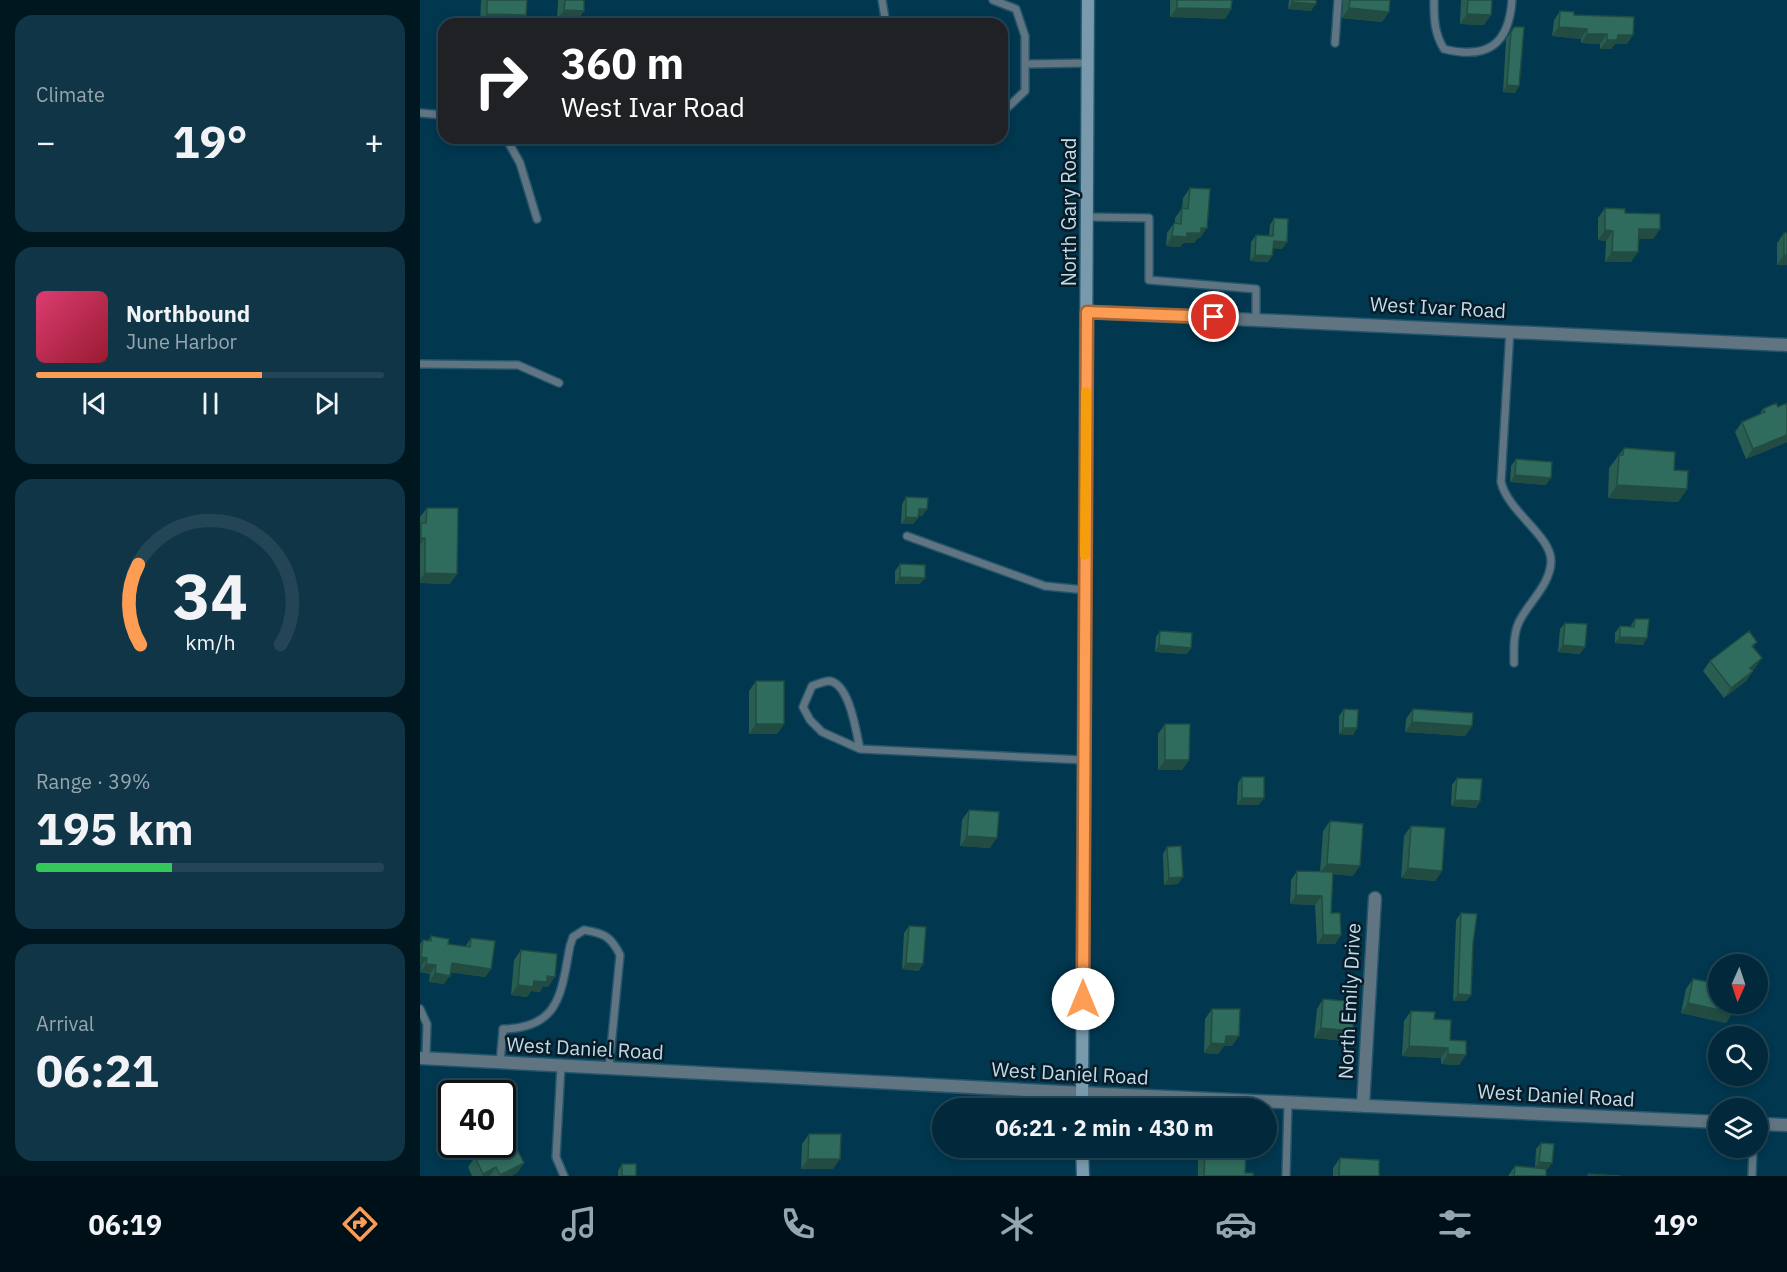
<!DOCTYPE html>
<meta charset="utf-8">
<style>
:root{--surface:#01293b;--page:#0f3546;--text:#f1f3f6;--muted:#96a6af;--line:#234555;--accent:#fd9d54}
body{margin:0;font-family:"IBM Plex Sans",sans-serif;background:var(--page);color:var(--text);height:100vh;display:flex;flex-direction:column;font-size:22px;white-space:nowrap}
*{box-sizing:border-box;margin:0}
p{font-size:20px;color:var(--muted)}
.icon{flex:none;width:33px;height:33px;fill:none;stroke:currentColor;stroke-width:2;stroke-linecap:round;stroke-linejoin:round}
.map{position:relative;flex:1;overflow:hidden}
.panel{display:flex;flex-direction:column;gap:15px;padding:15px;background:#011720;width:420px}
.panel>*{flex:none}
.hud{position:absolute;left:18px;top:18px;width:570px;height:126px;border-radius:18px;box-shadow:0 3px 9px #0003,0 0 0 2px var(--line);background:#202124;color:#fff;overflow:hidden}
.needle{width:39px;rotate:183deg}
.controls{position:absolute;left:1288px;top:954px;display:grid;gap:12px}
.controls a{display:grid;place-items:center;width:60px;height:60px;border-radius:50%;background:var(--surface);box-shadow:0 3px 9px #0003,0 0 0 2px var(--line);font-size:30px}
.speed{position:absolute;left:18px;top:1080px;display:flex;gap:12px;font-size:30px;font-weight:700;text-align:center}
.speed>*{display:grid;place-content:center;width:78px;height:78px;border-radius:50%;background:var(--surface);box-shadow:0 3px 9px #0003,0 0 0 2px var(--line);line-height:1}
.speed .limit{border:3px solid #111;border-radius:9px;background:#fff;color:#111}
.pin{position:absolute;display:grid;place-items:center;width:51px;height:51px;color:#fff;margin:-26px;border:3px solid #fff;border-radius:50%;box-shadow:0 2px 6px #0007}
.me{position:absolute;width:66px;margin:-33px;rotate:0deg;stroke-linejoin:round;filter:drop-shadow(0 0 4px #0008)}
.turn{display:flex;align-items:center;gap:21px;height:126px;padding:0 24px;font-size:27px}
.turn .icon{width:78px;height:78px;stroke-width:2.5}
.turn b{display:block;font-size:42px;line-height:51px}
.big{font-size:45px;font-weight:700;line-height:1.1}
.panel .card{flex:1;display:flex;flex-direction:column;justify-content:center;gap:9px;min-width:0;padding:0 21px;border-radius:18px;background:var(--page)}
.panel .dial{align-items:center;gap:0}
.dial svg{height:156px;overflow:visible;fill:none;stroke:var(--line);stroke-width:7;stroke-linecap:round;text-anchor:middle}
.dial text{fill:var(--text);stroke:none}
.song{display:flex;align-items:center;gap:18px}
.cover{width:72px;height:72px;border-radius:9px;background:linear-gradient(135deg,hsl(340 70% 55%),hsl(350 70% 35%))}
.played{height:6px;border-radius:3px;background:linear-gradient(90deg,var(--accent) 65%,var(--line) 65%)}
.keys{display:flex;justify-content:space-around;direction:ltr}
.heat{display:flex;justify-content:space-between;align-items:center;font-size:33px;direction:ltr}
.charge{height:9px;border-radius:4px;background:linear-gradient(90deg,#34c759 39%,var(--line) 0)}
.trip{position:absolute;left:512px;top:1098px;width:345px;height:60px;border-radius:30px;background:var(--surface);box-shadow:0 3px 9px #0003,0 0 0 2px var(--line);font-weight:700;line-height:60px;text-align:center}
.menu{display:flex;height:96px;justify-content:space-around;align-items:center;background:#001018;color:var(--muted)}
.menu .icon{width:42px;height:42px}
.menu .selected{color:var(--accent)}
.menu b{font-size:27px;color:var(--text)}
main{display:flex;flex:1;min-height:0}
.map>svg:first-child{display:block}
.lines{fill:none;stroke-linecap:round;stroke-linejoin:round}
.lane-casing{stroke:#24556b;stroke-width:10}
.street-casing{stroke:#24556b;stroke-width:15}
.secondary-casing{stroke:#24556b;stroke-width:15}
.lane{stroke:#607481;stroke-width:7}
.street{stroke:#607481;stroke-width:12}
.secondary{stroke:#7999ad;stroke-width:12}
.wall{fill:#295d51}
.shaded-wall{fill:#224c42}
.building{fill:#306c5e;stroke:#224c42;stroke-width:1.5}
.route-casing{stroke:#a46637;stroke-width:15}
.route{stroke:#fd9d54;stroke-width:10}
.slow{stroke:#f59e0b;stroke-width:10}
.labels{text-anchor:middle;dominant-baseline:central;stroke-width:5;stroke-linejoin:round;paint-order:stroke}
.street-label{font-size:20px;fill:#c2dbea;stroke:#081c27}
</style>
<main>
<section class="panel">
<div class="card"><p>Climate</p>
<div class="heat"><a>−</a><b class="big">19°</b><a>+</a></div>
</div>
<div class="card">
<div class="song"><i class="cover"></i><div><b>Northbound</b><p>June Harbor</p></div></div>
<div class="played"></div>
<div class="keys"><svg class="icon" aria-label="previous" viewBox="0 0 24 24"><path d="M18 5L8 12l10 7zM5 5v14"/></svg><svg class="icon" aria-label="pause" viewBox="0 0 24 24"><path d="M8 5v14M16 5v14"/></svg><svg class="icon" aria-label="next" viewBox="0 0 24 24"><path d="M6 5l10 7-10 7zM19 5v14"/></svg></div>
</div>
<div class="card dial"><svg viewBox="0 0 100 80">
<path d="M14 69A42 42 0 1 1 86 69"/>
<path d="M14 69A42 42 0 0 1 13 28" stroke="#fd9d54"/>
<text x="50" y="56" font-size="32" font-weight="700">34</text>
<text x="50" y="72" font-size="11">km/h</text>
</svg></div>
<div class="card"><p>Range · 39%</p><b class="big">195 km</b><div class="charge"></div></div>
<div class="card"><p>Arrival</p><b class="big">06:21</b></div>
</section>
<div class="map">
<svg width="1367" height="1176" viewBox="0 0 1367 1176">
<rect width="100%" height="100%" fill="#01374f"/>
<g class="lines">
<g class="lane-casing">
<path id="lane" d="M462,0L466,24
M573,0L596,9L605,36V91L588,107L582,109
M1014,0C1014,18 1014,33 1024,49C1068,60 1089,44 1092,0
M915,43L918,0
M607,64L668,63
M0,113L24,115
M86,138L100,163L117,219
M667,217L729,218V280L836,289V319
M1090,330L1081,482C1088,512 1132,536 1131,562C1130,585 1108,603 1099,622C1093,635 1094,650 1094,663
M0,364L98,365L139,383
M487,536L625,586L665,590
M440,749C436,732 430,685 410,681C405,681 397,684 392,686L383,707L390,720L402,732L440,749L664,760
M0,1009L7,1024L6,1058
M80,1063L83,1029C140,1028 141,993 150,946L153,937L164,930C183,933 191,936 200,955L189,1068
M141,1066L136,1157L144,1176
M866,1176L868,1103
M1332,1176L1333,1148"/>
</g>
<g class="street-casing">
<path id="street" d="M667,312L1367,345
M0,1058L662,1093L1299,1122
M943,1106L955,898
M1338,1124L1367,1125"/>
</g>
<g class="secondary-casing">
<path id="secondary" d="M662,1108L668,0
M662,1148L663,1176"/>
</g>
<use href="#lane" class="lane"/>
<use href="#street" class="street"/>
<use href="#secondary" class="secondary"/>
</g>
<path class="wall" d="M61,0H107L100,24H60Z
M138,0H164V11L157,21L137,20Z
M750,0H812L811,9L805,19L750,17Z
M869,0H896L891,11L868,9Z
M923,0H970L969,12L962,22L922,18Z
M1041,0H1072L1064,25L1040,24Z
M1140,11L1154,15L1207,44H1195L1191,49H1180V44L1161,43V39L1132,36L1134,20Z
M1094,27L1099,86L1095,93L1083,92L1086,39Z
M770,188L787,228L780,238H778L774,243H763L760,247L746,246L747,233L754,223L755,224V218L762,208L763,198Z
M1185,208L1240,229L1233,239H1218L1211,262H1185L1186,241L1178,240V218Z
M854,218L867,242L862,249L853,248L848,262L830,261L831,242L836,235L849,236L850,225Z
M1364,233H1367V265H1357V243Z
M1367,403V442L1326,459L1315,432L1322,422L1339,415L1343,409L1358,407Z
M1204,448L1267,489L1258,502L1188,498L1189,468Z
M1096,459L1126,485L1090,482L1091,466Z
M486,497L507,509L502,516H498V518L493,524H481L482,504Z
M7,508L30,584L0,583V517Z
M480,564L500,584H475V571Z
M1215,619L1223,645L1195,643V633L1200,626L1210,627Z
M1145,623L1160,654L1138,652L1140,629Z
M740,631L771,648L767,654L735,652L736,637Z
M1337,642L1333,647L1342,658L1335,668L1332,671H1333L1326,681L1304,698L1283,671L1290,661Z
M336,681L364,724L357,734H329V691Z
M924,709L937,728L933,735L919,734V716Z
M993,709L1052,726L1045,736L985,732L986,719Z
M745,724L769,760L762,770H738V734Z
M822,777L839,805H817L818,783Z
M1037,778L1060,801L1056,808L1031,806L1032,785Z
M549,810L570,848L540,846L542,820Z
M910,821L933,876L913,874L911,913L921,935L915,944H897L895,905L870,904L871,880L877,871L900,872L903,831Z
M991,826L1022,871L1015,881L981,878L984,836Z
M747,847L758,884L744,885L743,854Z
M1041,913L1053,943L1051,995L1046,1001H1033L1036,920Z
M489,926L499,971L482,969L484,933Z
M11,936L28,944L45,947L51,938L71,969L65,977L31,972L24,984L9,982L10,974L0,972L1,966H0V944L3,940L8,941Z
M101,950L128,987L123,986L120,992L111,991L107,997L91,995L94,960Z
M1273,979L1306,1023L1261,1013L1266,989Z
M903,999L926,1041L894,1038L897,1009Z
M792,1009L812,1046H804L798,1054L784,1053L785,1019Z
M991,1011L1014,1019L1030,1040L1039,1065L1021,1064V1058L982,1056L984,1021Z
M389,1134L413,1169H381L382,1144Z
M1121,1143L1128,1169H1126V1176H1088L1095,1166L1115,1168L1116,1149Z
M785,1148L825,1173L833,1176H778V1158Z
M55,1157L104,1163L97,1173L91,1176H52L48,1167Z
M920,1158L959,1176H913V1168Z
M202,1164L216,1176H198V1171Z"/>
<path class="shaded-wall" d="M872,2L896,4L891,11L868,9Z
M757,8L811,9L805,19L750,17Z
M929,8L969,12L962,22L922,18Z
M144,10L164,11L157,21L137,20Z
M67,14L106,15L100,24H60Z
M1047,14L1071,15L1064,25L1040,24Z
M1139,27L1167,29L1161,39L1132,36Z
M1167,34H1187L1180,44L1161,43Z
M1198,35H1213L1207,44H1195L1191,49H1180L1187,40Z
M1087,85L1099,86L1095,93L1083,92Z
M781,228H787L780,238H778L774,243H763L760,247L746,246L752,236Z
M1219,229H1240L1233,239H1212Z
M1185,230L1193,231L1186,241L1178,240Z
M854,241L867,242L862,249L849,248Z
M1192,252H1218L1211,262H1185Z
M835,255L852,256L848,262L830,261Z
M1364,255H1367V265H1357Z
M1367,435V442L1326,459L1333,449Z
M1095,475L1131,478L1126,485L1090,482Z
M1197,485L1267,489L1258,502L1188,498Z
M499,509H507L502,516H494Z
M486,517L498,518L493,524H481Z
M1,538H5L0,545V539Z
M5,573L37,574L30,584L0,583V580Z
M480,577L505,578L500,584H475Z
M1200,637L1227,638L1223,645L1195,643Z
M739,645L771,648L767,654L735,652Z
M1143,645L1165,647L1160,654L1138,652Z
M1342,658L1335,668L1323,678L1330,668Z
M1333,671L1326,681L1304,698L1311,688Z
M992,722L1052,726L1045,736L985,732Z
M336,724H364L357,734H329Z
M923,728H937L933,735L919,734Z
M745,760H769L762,770H738Z
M822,798H844L839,805H817Z
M1035,800L1060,801L1056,808L1031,806Z
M547,836L577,838L570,848L540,846Z
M907,864L940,866L933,876L900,873Z
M988,868L1022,871L1015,881L981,878Z
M763,877L758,884L744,885L749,878Z
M876,895L902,896L895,905L870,904Z
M903,935H921L915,944H897Z
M1,957L7,958L1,966H0Z
M32,963L71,969L65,977L26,972Z
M486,963L503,964L499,971L482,969Z
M6,964L16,965L10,974L0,972Z
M15,973L30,976L24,984L9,982Z
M127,976L135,977L128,987L123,986L120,992L111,991L107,997L91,995L98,985Z
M1038,994L1051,995L1046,1001H1033Z
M1268,1003L1313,1013L1306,1023L1261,1013Z
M901,1028L933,1031L926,1041L894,1038Z
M806,1036H819L812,1046H804L798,1054L784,1053L791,1043Z
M989,1046L1028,1048L1021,1058L982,1056Z
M1028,1054L1046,1055L1039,1065L1021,1064Z
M388,1159H420L413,1169H381Z
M1119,1162L1132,1163L1128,1169H1114Z
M104,1163L97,1173L91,1176H80Z
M76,1167L70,1176H62L63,1174Z"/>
<path class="building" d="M67,0H107L106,15L67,14Z
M145,0H164V11L144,10Z
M757,0H812L811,9L757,8Z
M873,0H896V4L872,2Z
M930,0H970L969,12L929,8Z
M1048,0H1072L1071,15L1047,14Z
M1140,11L1154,12V15L1214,17L1213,35H1198L1197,40H1187V34H1167V29L1139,27Z
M1094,27H1104L1099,86L1087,85L1091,32Z
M770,188L790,189L787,228H781V233H767V237L752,236L754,223L761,224L762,208L768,209Z
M1185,208L1205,209V213L1240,214V229H1219L1218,252H1192L1193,231L1185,230Z
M854,218L868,219L867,242L854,241L852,256L835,255L836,235L853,236Z
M1364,233H1367V255H1364Z
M1356,403L1358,407L1367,403V435L1333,449L1322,422L1345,412L1343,409Z
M1204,448L1255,452L1254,470L1268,471L1267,489L1197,485L1199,455H1203Z
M1096,459L1132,462L1131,478L1095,475Z
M486,497L508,498L507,509H499L498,518L486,517Z
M7,508H38L37,574L5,573V538H1V523H6Z
M480,564L505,565V578L480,577Z
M1215,619H1229L1227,638L1200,637V626L1214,627Z
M1145,623L1167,624L1165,647L1143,645Z
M740,631L772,633L771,648L739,645Z
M1329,631L1337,642L1332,646L1342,658L1330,668L1333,671L1311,688L1290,661Z
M336,681H364V724H336Z
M924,709L938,710L937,728H923Z
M993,709L1053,713L1052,726L992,722Z
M745,724H770L769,760H745Z
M822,777H844V798H822Z
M1037,778L1062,779L1060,801L1035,800Z
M549,810L579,812L577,838L547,836Z
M910,821L943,824L940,866L907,864Z
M991,826L1025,828L1022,871L988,868Z
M761,846L763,877L749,878L747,847Z
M877,871L913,872L911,913H920L921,935H903L902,896L876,895Z
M1041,913L1057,914L1053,943L1051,995L1038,994Z
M489,926L506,927L503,964L486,963Z
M11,936L29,939L28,944L50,947L51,938L75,941L71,969L32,963L30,976L15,973L16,965L6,964L7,958L1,957L3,940L11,941Z
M101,950L137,954L135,977L127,976V982L114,981L113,987L98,985Z
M1273,979L1299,984V1004H1315L1313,1013L1268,1003Z
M903,999L935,1002L933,1031L901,1028Z
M792,1009H820L819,1036H806L805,1044L791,1043Z
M991,1011L1015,1012L1014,1019L1031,1020L1030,1040L1046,1041V1055L1028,1054V1048L989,1046Z
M389,1134H421L420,1159H388Z
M91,1138L104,1163L80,1175L76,1167L63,1174L55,1157L79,1144H82V1142Z
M1121,1143L1134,1144L1132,1163L1119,1162Z
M785,1148L826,1149L825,1173H833V1176H784Z
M920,1158L959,1160V1176H919Z
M202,1164H216V1176H202Z
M1095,1166L1126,1169V1176H1094Z
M1168,1174L1201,1176H1168Z"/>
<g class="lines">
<g class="route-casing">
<path id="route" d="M663,999L667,312L794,317"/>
</g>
<use href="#route" class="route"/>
<path class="slow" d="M665,555L666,392"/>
</g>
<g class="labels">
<g class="street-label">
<text transform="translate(648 212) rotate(-90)">North Gary Road</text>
<text transform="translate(1018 307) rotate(3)">West Ivar Road</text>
<text transform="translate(929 1001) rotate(-87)">North Emily Drive</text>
<text transform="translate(165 1048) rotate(3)">West Daniel Road</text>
<text transform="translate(650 1073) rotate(3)">West Daniel Road</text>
<text transform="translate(1136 1095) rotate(3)">West Daniel Road</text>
</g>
</g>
</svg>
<div class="controls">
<a><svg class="needle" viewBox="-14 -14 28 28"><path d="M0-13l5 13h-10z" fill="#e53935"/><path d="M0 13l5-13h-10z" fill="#96a6af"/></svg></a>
<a><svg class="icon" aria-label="search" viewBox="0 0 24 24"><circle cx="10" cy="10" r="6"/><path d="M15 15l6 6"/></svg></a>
<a><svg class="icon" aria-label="layers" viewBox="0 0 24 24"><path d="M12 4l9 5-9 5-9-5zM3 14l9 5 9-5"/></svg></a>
</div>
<div class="speed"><div class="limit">40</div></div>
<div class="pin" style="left:794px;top:317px;background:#d93025"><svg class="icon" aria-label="arrive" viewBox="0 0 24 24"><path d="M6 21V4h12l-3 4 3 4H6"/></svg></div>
<svg class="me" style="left:663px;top:999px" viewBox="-20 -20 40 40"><circle r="19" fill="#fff"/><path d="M0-13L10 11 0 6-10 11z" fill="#fd9d54"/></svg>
<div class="trip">06:21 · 2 min · 430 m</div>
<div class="hud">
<div class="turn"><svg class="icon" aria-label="right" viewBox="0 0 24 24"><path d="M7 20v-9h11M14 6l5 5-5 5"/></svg><div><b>360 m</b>West Ivar Road</div></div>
</div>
</div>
</main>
<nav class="menu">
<b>06:19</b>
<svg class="icon selected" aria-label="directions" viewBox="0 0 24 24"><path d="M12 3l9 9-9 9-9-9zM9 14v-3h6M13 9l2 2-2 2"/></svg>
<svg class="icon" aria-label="music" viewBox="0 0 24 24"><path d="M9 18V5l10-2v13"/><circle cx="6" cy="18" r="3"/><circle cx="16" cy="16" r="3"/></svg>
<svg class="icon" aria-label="phone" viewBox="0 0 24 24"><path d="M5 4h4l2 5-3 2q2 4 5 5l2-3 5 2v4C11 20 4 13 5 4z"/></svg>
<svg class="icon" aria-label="climate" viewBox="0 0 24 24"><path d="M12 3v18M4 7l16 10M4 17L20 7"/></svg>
<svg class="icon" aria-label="car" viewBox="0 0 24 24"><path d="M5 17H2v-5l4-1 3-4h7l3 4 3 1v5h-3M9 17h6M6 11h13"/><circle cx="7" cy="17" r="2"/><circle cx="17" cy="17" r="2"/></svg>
<svg class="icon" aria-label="filters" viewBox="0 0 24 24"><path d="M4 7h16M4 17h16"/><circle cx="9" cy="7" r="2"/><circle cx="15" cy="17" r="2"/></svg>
<b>19°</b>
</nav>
